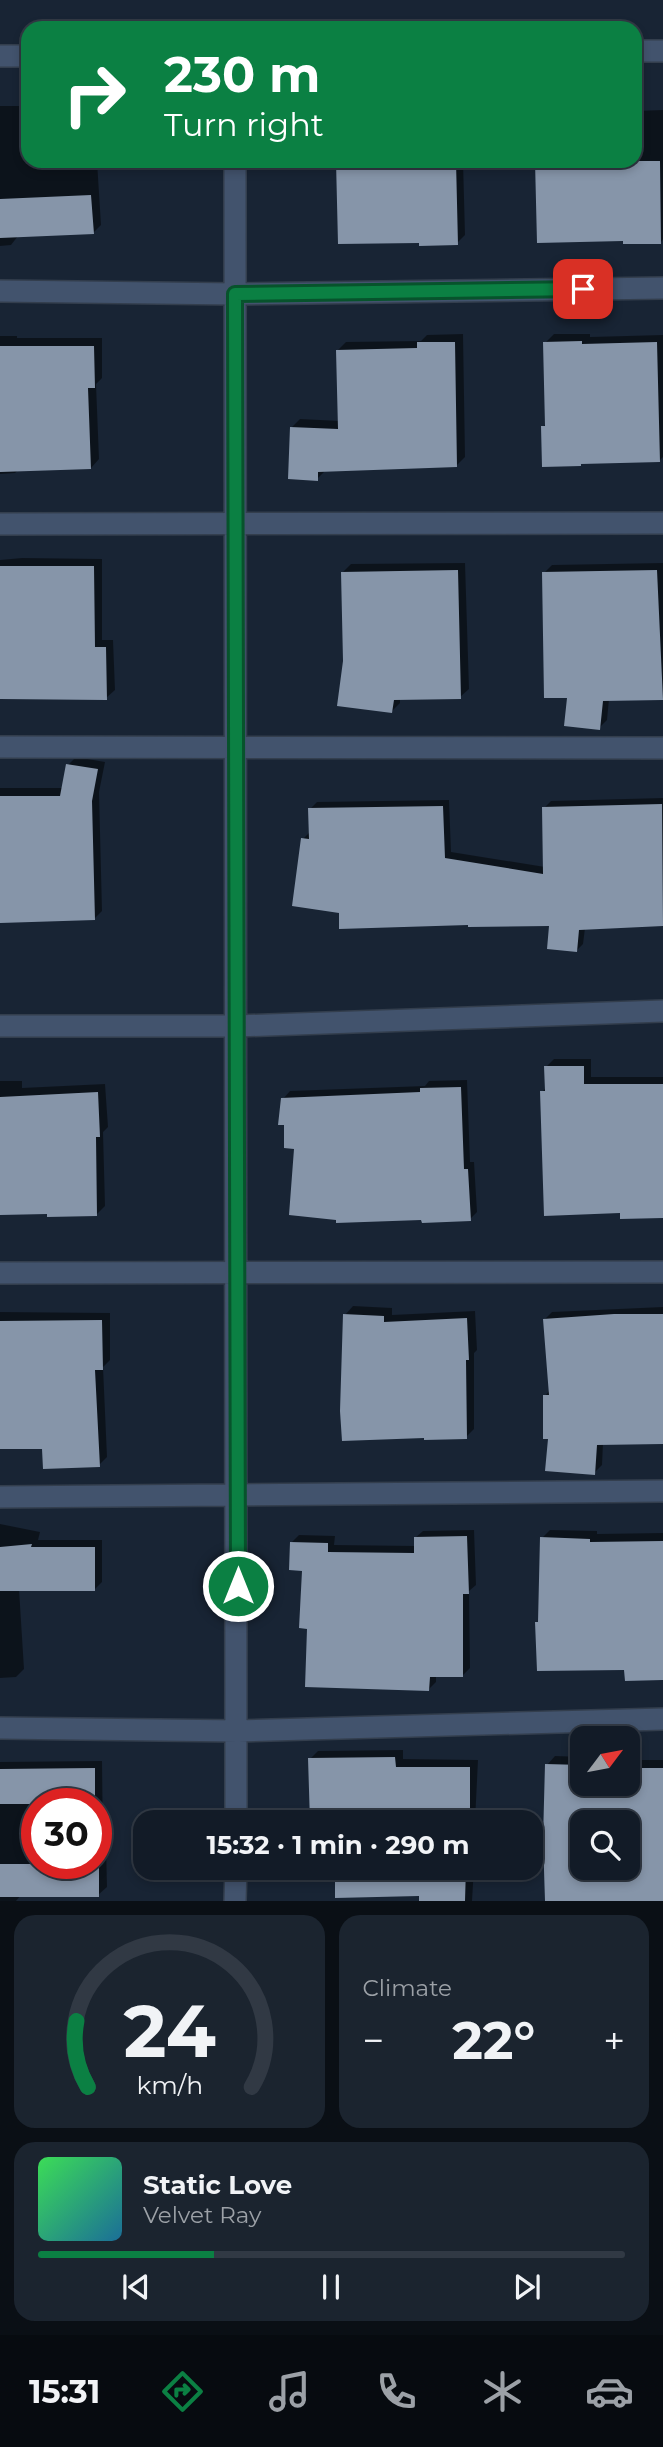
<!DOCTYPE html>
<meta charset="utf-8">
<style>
:root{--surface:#121b27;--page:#1b242f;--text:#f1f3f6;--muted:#9ca1a7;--line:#313944;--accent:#0b8043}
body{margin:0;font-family:Montserrat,sans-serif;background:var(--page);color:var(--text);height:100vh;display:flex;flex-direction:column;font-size:26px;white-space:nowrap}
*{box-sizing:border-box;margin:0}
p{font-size:23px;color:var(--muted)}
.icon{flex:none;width:38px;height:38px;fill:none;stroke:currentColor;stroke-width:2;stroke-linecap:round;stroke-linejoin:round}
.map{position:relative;height:1901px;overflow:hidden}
.drawer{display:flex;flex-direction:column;gap:14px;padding:14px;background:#0a0f15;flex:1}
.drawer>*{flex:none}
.hud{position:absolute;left:21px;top:21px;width:621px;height:147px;border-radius:21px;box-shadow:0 4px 10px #0003,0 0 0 2px var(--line);background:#0b8043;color:#fff;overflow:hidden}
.needle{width:46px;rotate:58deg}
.controls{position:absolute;left:570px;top:1726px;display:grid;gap:14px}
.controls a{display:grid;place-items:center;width:70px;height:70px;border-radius:14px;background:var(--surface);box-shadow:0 4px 10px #0003,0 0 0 2px var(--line);font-size:35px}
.speed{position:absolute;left:21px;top:1788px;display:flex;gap:14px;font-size:35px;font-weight:700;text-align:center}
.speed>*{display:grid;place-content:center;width:91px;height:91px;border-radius:50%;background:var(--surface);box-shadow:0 4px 10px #0003,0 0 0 2px var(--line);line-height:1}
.speed .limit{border:10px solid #d22;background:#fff;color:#111}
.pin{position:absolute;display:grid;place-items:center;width:60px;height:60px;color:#fff;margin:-30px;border-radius:14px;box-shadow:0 4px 10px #0006}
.me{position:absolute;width:77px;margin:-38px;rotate:0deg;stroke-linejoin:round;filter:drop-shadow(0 0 5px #0008)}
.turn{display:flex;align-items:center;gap:24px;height:147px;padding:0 28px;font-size:32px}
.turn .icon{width:91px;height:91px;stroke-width:2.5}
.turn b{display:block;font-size:49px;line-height:60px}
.big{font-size:52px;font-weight:700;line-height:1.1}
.drawer .widget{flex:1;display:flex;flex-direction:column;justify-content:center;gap:10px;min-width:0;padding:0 24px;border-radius:21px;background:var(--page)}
.drawer .dial{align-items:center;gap:0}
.dial svg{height:182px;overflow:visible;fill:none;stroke:var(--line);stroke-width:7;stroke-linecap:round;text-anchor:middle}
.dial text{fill:var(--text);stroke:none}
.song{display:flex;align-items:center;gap:21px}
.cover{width:84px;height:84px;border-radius:10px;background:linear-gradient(135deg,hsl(130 70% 55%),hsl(200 70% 35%))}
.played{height:7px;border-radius:4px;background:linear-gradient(90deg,var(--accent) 30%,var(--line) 30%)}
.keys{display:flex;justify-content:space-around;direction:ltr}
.heat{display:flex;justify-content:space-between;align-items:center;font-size:38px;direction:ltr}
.drawer .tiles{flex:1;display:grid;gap:14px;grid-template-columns:1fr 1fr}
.widget:last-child{grid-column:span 2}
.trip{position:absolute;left:133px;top:1810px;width:410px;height:70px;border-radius:21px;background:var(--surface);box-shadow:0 4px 10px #0003,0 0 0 2px var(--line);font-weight:700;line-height:70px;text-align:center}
.dock{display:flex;height:112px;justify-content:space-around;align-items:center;background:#070b10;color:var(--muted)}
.dock .icon{width:49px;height:49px}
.dock .active{color:var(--accent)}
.dock b{font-size:32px;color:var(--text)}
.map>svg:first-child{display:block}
.shadow{fill:#0007;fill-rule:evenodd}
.building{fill:#8695a9;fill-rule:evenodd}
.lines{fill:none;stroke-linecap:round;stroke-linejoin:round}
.street-casing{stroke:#333e4d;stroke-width:24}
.street{stroke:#42536d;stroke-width:21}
.route-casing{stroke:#07532c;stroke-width:18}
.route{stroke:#0b8043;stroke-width:12}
</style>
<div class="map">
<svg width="663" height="1901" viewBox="0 0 663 1901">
<rect width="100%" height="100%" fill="#182434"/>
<path class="shadow" d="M0,106H21V110H28V161H97L101,225L93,233L18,236L11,245L0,246Z
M663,110V239L661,242L539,161H635V111Z
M338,161H463L465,235L457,243Z
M463,334L465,457L457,465L325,471L317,479L292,427L300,419L340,421L338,350L346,342L421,341L427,335Z
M554,334H590V337L663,335V457L659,461L543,427L547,423L545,343Z
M0,336H17V338H102V378L96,384L99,459L91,468L18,470L15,473L0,474Z
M22,558L102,559V640H113L115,690L106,698L0,697V560Z
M465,563L469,689L460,697L400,699V703L392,711L345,661L343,572L351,564Z
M663,563V698L609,699L607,720L599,728L569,696L544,573L552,565Z
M76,757L105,762L99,792L102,911L94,919L0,922V788H64L68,765Z
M663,798V925L585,928L583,944L576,951L550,924L471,923L340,912L303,839L311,831L310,809L317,802L449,800L451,852L545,867L544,808L551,801Z
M554,1059H591V1077H663V1213L622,1211L542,1092L547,1087L546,1067Z
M467,1080L470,1162H474L477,1212L470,1219L296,1147L283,1099L290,1091L425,1086L429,1081Z
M0,1081H22V1088L105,1084L108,1127L103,1132L105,1206L97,1214L0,1213Z
M353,1306L392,1308V1315L475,1311L477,1350L474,1353V1429L466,1437L345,1315Z
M663,1307V1443H603L602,1465L594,1473L549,1438L545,1396L550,1390L545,1319L552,1312Z
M0,1312L110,1313V1360L103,1367L107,1457L99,1465L44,1447H0Z
M0,1524L40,1532L38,1540H102V1582L94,1590L19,1589L24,1669L16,1677L0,1678Z
M474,1530L476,1585L469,1591L470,1668L463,1675H436V1682L428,1690L309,1627L303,1569L291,1543L299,1535L335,1536L334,1545L416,1546L415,1538L423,1531Z
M550,1530L597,1531V1534L663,1533V1678L537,1623L540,1620L542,1538Z
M403,1750V1759L478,1760L475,1822H311L310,1759L318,1751Z
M555,1756L583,1757V1783H628V1760H663V1901L546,1900L547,1765ZM583,1822H628V1867H583Z
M102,1761L103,1846H106L107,1887L98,1895H21L16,1901H0V1762ZM37,1804H96V1864H37Z
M336,1867H474L472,1901H421V1894Z"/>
<path class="building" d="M336,161H456L458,245L419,246V243L338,244Z
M535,161H660L661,244H623V241L537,243Z
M91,195L94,234L0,238V199Z
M582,341V344L657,342L660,462L581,464V466L542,467L541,426H545L543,342Z
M417,342H455L457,467L318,472V481L288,479L290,427L338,429L336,350L417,348Z
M0,346H94L95,388H88L91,469L0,472Z
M0,566H94L95,647H106L107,700L0,699Z
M458,570L461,699L394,700L392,713L337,706L343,661L341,572Z
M657,570L663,700L603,701L600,730L564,726L567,698H544L542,572Z
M66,764L98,769L92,801L95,920L0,923V796H60Z
M662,804L663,926L579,930L577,952L547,949L549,926L468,927V925L339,929V913L292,906L301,838L309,839L308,808L443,806L445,858L543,874L542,807Z
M544,1066H584V1084H663V1218L620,1219V1213L544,1216L540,1091H545Z
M461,1087L464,1169H468L471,1221L422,1223L421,1220L336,1223V1220L289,1215L294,1149L284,1148V1125H278L281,1098L420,1092V1088Z
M98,1092L100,1137H96L97,1216L47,1217V1214L0,1215V1097Z
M343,1314L384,1316V1322L467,1318L469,1360H466L467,1439L424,1440V1438L342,1441L340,1411Z
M614,1314H663V1444L597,1445L595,1475L545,1471L548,1439H543V1395H549L543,1319Z
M102,1320L103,1370H95L100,1467L43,1469L42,1449H0V1321Z
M467,1536L469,1594H463V1677H430L429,1691L305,1687L307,1629L299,1628L302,1571L289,1570L290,1542L328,1543V1552L414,1553V1537Z
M540,1537L590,1539V1542L663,1541V1680L625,1681L624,1670L537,1671L535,1622H538Z
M32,1544L31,1547H95V1591H0V1547Z
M395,1757L396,1767H470V1816H468V1822H310L308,1758Z
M545,1764L583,1765V1783H628V1768H663V1901H545L543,1839ZM583,1822H628V1867H583Z
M95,1768V1804H0V1769Z
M0,1864H99V1897H0Z
M335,1867H466L465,1901H419V1896L335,1898Z"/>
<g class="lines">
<g class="street-casing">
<path id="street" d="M635,51H663
M0,56H28
M235,161L236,1822
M0,291L235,294L663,288
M0,524L663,523
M0,747L663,748
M0,1026H237L663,1011
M0,1273L663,1272
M0,1497L663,1491
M0,1728L238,1731L663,1719
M235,1901L236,1867"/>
</g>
<use href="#street" class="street"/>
</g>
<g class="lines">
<g class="route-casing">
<path id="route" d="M238,1586L235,294L583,289"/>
</g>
<use href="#route" class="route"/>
</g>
</svg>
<div class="controls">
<a><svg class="needle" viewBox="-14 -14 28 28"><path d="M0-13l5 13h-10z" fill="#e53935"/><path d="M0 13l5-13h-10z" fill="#9ca1a7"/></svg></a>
<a><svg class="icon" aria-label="search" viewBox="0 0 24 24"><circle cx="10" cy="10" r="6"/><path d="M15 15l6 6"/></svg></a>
</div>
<div class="speed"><div class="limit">30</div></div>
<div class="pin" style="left:583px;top:289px;background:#d93025"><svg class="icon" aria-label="arrive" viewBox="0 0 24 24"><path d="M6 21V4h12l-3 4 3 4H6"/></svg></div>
<svg class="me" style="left:238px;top:1586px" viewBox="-20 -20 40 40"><circle r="17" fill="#0b8043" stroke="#fff" stroke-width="3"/><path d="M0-11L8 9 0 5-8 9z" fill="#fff"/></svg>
<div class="trip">15:32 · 1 min · 290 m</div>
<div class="hud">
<div class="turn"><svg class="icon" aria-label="right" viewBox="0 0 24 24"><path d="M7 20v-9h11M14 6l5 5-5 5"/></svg><div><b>230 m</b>Turn right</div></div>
</div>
</div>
<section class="drawer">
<div class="tiles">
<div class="widget dial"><svg viewBox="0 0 100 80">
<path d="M14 69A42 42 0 1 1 86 69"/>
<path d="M14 69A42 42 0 0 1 9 40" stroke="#0b8043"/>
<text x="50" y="56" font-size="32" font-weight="700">24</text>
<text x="50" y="72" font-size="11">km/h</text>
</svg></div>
<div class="widget"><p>Climate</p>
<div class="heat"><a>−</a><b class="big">22°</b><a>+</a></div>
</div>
<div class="widget">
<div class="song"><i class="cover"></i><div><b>Static Love</b><p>Velvet Ray</p></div></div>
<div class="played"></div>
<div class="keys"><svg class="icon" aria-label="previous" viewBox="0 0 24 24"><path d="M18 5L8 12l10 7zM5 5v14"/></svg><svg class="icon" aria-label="pause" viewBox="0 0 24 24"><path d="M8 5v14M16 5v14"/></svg><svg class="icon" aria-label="next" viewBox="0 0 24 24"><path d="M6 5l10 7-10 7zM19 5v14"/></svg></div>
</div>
</div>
</section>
<nav class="dock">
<b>15:31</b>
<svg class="icon active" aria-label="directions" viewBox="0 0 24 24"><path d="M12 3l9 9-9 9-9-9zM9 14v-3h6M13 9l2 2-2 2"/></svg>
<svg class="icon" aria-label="music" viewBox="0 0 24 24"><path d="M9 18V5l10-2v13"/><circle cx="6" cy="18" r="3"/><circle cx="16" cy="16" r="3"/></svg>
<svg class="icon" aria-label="phone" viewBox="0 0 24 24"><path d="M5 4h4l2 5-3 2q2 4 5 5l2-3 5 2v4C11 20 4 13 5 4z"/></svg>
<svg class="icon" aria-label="climate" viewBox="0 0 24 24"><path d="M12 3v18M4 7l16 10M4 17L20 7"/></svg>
<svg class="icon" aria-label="car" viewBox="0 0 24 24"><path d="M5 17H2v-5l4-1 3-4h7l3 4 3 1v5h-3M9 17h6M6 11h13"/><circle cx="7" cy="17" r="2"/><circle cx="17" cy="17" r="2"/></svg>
</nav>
